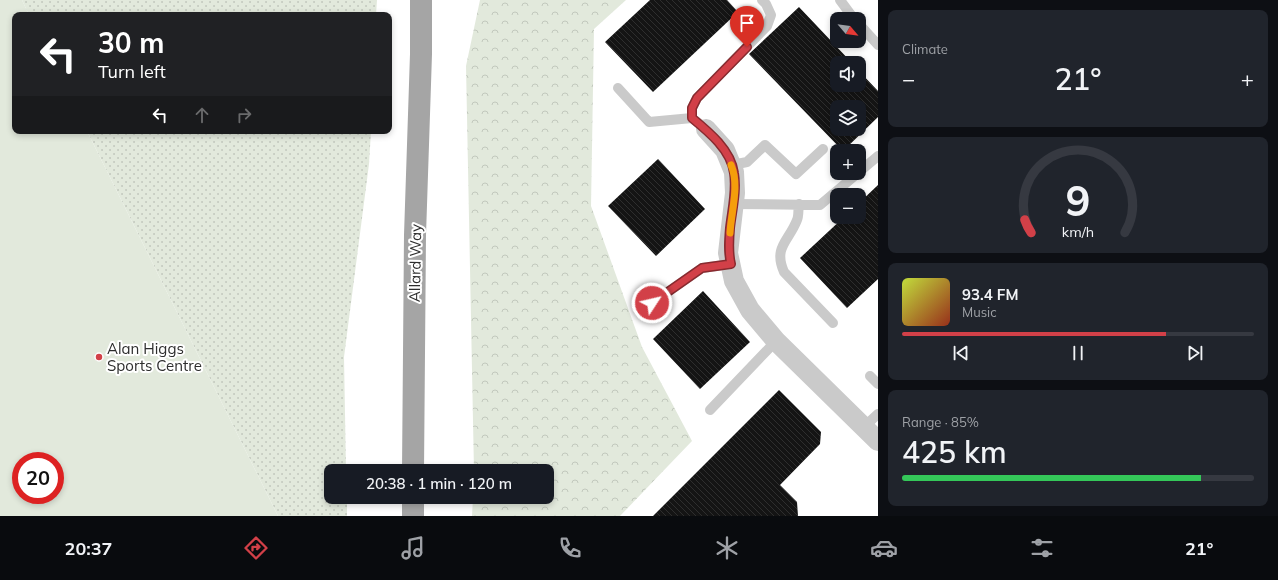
<!DOCTYPE html>
<meta charset="utf-8">
<style>
:root{--surface:#171b24;--page:#20242c;--text:#f1f3f6;--muted:#9ea1a6;--line:#363941;--accent:#d24048}
body{margin:0;font-family:Mulish,sans-serif;background:var(--page);color:var(--text);height:100vh;display:flex;flex-direction:column;font-size:15px;white-space:nowrap}
*{box-sizing:border-box;margin:0}
p{font-size:13px;color:var(--muted)}
.icon{flex:none;width:22px;height:22px;fill:none;stroke:currentColor;stroke-width:2;stroke-linecap:round;stroke-linejoin:round}
.map{position:relative;flex:1;overflow:hidden}
.panel{display:flex;flex-direction:column;gap:10px;padding:10px;background:#0d0f14;width:400px}
.panel>*{flex:none}
.guide{position:absolute;left:12px;top:12px;width:380px;height:122px;border-radius:8px;box-shadow:0 2px 6px #0003;background:#202124;color:#fff;overflow:hidden}
.needle{width:26px;rotate:119deg}
.fabs{position:absolute;left:830px;top:12px;display:grid;gap:8px}
.fabs a{display:grid;place-items:center;width:36px;height:36px;border-radius:8px;background:var(--surface);box-shadow:0 2px 6px #0003;font-size:20px}
.speed{position:absolute;left:12px;top:452px;display:flex;gap:8px;font-size:20px;font-weight:700;text-align:center}
.speed>*{display:grid;place-content:center;width:52px;height:52px;border-radius:50%;background:var(--surface);box-shadow:0 2px 6px #0003;line-height:1}
.speed .limit{border:6px solid #d22;background:#fff;color:#111}
.pin{position:absolute;display:grid;place-items:center;width:34px;height:34px;color:#fff;margin:-41px -17px;border-radius:50% 50% 50% 0;rotate:-45deg;box-shadow:0 0 4px #0007}
.pin .icon{rotate:45deg}
.me{position:absolute;width:44px;margin:-22px;rotate:55deg;stroke-linejoin:round;filter:drop-shadow(0 0 3px #0008)}
.turn{display:flex;align-items:center;gap:14px;height:84px;padding:0 20px;font-size:18px}
.turn .icon{width:52px;height:52px;stroke-width:2.5}
.turn b{display:block;font-size:28px;line-height:34px}
.lanes{display:flex;align-items:center;height:38px;padding:0 20px;background:#0003;justify-content:center;gap:20px;direction:ltr}
.lanes .off{opacity:.35}
.big{font-size:30px;font-weight:600;line-height:1.1}
.panel .widget{flex:1;display:flex;flex-direction:column;justify-content:center;gap:6px;min-width:0;padding:0 14px;border-radius:8px;background:var(--page)}
.panel .dial{align-items:center;gap:0}
.dial svg{height:104px;overflow:visible;fill:none;stroke:var(--line);stroke-width:7;stroke-linecap:round;text-anchor:middle}
.dial text{fill:var(--text);stroke:none}
.song{display:flex;align-items:center;gap:12px}
.cover{width:48px;height:48px;border-radius:6px;background:linear-gradient(135deg,hsl(70 70% 55%),hsl(10 70% 35%))}
.played{height:4px;border-radius:2px;background:linear-gradient(90deg,var(--accent) 75%,var(--line) 75%)}
.keys{display:flex;justify-content:space-around;direction:ltr}
.heat{display:flex;justify-content:space-between;align-items:center;font-size:22px;direction:ltr}
.charge{height:6px;border-radius:3px;background:linear-gradient(90deg,#34c759 85%,var(--line) 0)}
.trip{position:absolute;left:324px;top:464px;width:230px;height:40px;border-radius:8px;background:var(--surface);box-shadow:0 2px 6px #0003;font-weight:600;line-height:40px;text-align:center}
.menu{display:flex;height:64px;justify-content:space-around;align-items:center;background:#090b0e;color:var(--muted)}
.menu .icon{width:28px;height:28px}
.menu .current{color:var(--accent)}
.menu b{font-size:18px;color:var(--text)}
main{display:flex;flex:1;min-height:0}
.map>svg:first-child{display:block}
.grass{fill:url(#grass-dots)}
.forest{fill:url(#forest-crowns)}
.pitch{fill:#e2e9dc;fill-rule:evenodd}
.building{fill:url(#building-back-hatch);fill-rule:evenodd}
.lines{fill:none;stroke-linecap:round;stroke-linejoin:round}
.service{stroke:#cacaca;stroke-width:10}
.minor{stroke:#cacaca;stroke-width:20}
.primary{stroke:#a5a5a5;stroke-width:22}
.route-casing{stroke:#882a2f;stroke-width:10}
.route{stroke:#d24048;stroke-width:7}
.slow{stroke:#f59e0b;stroke-width:7}
.poi-dot{fill:#d24048;stroke:#fff;stroke-width:1.5}
.labels{text-anchor:middle;dominant-baseline:central;stroke-width:4;stroke-linejoin:round;paint-order:stroke}
.street-label{font-size:15px;fill:#2d2d2d;stroke:#fff}
.poi-label{font-size:15px;fill:#2d2d2d;stroke:#fff;text-anchor:start}
</style>
<main>
<div class="map">
<svg width="878" height="516" viewBox="0 0 878 516">
<defs>
<pattern id="grass-dots" width="8" height="8" patternUnits="userSpaceOnUse"><rect width="8" height="8" fill="#e2e9dc"/><path d="M2 2h.1M6 6h.1" fill="none" stroke="#c2c8bd" stroke-width="1.8" stroke-linecap="round"/></pattern>
<pattern id="forest-crowns" width="20" height="18" patternUnits="userSpaceOnUse"><rect width="20" height="18" fill="#e2e9dc"/><path d="M2 6a3 3 0 1 1 6 0M12 15a3 3 0 1 1 6 0" fill="none" stroke="#c2c8bd"/></pattern>
<pattern id="building-back-hatch" width="6" height="6" patternUnits="userSpaceOnUse"><rect width="6" height="6" fill="#141414"/><path d="M-1 5l2 2M0 0l6 6M5-1l2 2" fill="none" stroke="#2e2e2e"/></pattern>
</defs>
<rect width="100%" height="100%" fill="#fff"/>
<path class="grass" d="M22,0H377L376,15H29Z
M87,131H371L369,164L344,357L346,471H331V497H347V516H278Z"/>
<path class="forest" d="M480,0H626L594,29L591,206L642,347L692,441L620,516H472L473,497H547V471H474L466,66Z"/>
<path class="pitch" d="M0,0H22L29,15H15V131H87L278,516H0ZM21,461H55V495H21Z"/>
<path class="building" d="M650,0H727L738,12L653,92L605,42Z
M799,7L852,63H837V85H859V71L878,91V117L843,151L749,54ZM837,107H859V129H837Z
M658,159L705,209L656,256L608,206Z
M878,185V279L847,308L800,258L844,217H859V203Z
M703,291L750,342L700,389L653,339Z
M779,390L821,432L820,444L780,485L797,502L798,516H653Z"/>
<g class="lines">
<path class="service" d="M840,0L854,19
M859,24L878,45
M618,88L649,122L692,118
M706,129L692,118V108L697,98L767,26L771,15L766,4L762,0
M732,165L747,162L765,145L796,174L823,149
M859,172L878,156
M733,204L820,205L858,173
M799,204C798,209 799,216 797,220C789,241 773,247 784,272L833,323
M652,303L702,268L731,264
M870,376L878,384
M710,410L776,341
M864,427L878,414"/>
<path class="minor" d="M706,129L725,150L734,172L735,193L728,253L734,281L750,310L776,341L878,441"/>
<path class="primary" d="M413,471L415,235L421,54V0
M413,497V516"/>
</g>
<g class="lines">
<g class="route-casing">
<path id="route" d="M652,303L702,268L731,264C728,252 729,240 730,228C732,210 737,191 734,173C731,150 709,132 692,118V108L697,98L747,47"/>
</g>
<use href="#route" class="route"/>
<path class="slow" d="M730,233C731,212 740,185 731,165"/>
</g>
<circle class="poi-dot" cx="99" cy="357" r="4"/>
<g class="labels">
<g class="street-label">
<text transform="translate(415 263) rotate(-89)">Allard Way</text>
</g>
<g class="poi-label">
<text x="107" y="348">Alan Higgs<tspan x="107" dy="17">Sports Centre</tspan></text>
</g>
</g>
</svg>
<div class="fabs">
<a><svg class="needle" viewBox="-14 -14 28 28"><path d="M0-13l5 13h-10z" fill="#e53935"/><path d="M0 13l5-13h-10z" fill="#9ea1a6"/></svg></a>
<a><svg class="icon" aria-label="sound" viewBox="0 0 24 24"><path d="M4 9h4l5-4v14l-5-4H4zM17 9q2 3 0 6"/></svg></a>
<a><svg class="icon" aria-label="layers" viewBox="0 0 24 24"><path d="M12 4l9 5-9 5-9-5zM3 14l9 5 9-5"/></svg></a>
<a>+</a>
<a>−</a>
</div>
<div class="speed"><div class="limit">20</div></div>
<div class="pin" style="left:747px;top:47px;background:#d93025"><svg class="icon" aria-label="arrive" viewBox="0 0 24 24"><path d="M6 21V4h12l-3 4 3 4H6"/></svg></div>
<svg class="me" style="left:652px;top:303px" viewBox="-20 -20 40 40"><circle r="17" fill="#d24048" stroke="#fff" stroke-width="3"/><path d="M0-11L8 9 0 5-8 9z" fill="#fff"/></svg>
<div class="trip">20:38 · 1 min · 120 m</div>
<div class="guide">
<div class="turn"><svg class="icon" aria-label="left" viewBox="0 0 24 24"><path d="M17 20v-9H6M10 6l-5 5 5 5"/></svg><div><b>30 m</b>Turn left</div></div>
<div class="lanes"><svg class="icon" aria-label="left" viewBox="0 0 24 24"><path d="M17 20v-9H6M10 6l-5 5 5 5"/></svg><svg class="icon off" aria-label="ahead" viewBox="0 0 24 24"><path d="M12 20V5M6 11l6-6 6 6"/></svg><svg class="icon off" aria-label="right" viewBox="0 0 24 24"><path d="M7 20v-9h11M14 6l5 5-5 5"/></svg></div>
</div>
</div>
<section class="panel">
<div class="widget"><p>Climate</p>
<div class="heat"><a>−</a><b class="big">21°</b><a>+</a></div>
</div>
<div class="widget dial"><svg viewBox="0 0 100 80">
<path d="M14 69A42 42 0 1 1 86 69"/>
<path d="M14 69A42 42 0 0 1 9 59" stroke="#d24048"/>
<text x="50" y="56" font-size="32" font-weight="700">9</text>
<text x="50" y="72" font-size="11">km/h</text>
</svg></div>
<div class="widget">
<div class="song"><i class="cover"></i><div><b>93.4 FM</b><p>Music</p></div></div>
<div class="played"></div>
<div class="keys"><svg class="icon" aria-label="previous" viewBox="0 0 24 24"><path d="M18 5L8 12l10 7zM5 5v14"/></svg><svg class="icon" aria-label="pause" viewBox="0 0 24 24"><path d="M8 5v14M16 5v14"/></svg><svg class="icon" aria-label="next" viewBox="0 0 24 24"><path d="M6 5l10 7-10 7zM19 5v14"/></svg></div>
</div>
<div class="widget"><p>Range · 85%</p><b class="big">425 km</b><div class="charge"></div></div>
</section>
</main>
<nav class="menu">
<b>20:37</b>
<svg class="icon current" aria-label="directions" viewBox="0 0 24 24"><path d="M12 3l9 9-9 9-9-9zM9 14v-3h6M13 9l2 2-2 2"/></svg>
<svg class="icon" aria-label="music" viewBox="0 0 24 24"><path d="M9 18V5l10-2v13"/><circle cx="6" cy="18" r="3"/><circle cx="16" cy="16" r="3"/></svg>
<svg class="icon" aria-label="phone" viewBox="0 0 24 24"><path d="M5 4h4l2 5-3 2q2 4 5 5l2-3 5 2v4C11 20 4 13 5 4z"/></svg>
<svg class="icon" aria-label="climate" viewBox="0 0 24 24"><path d="M12 3v18M4 7l16 10M4 17L20 7"/></svg>
<svg class="icon" aria-label="car" viewBox="0 0 24 24"><path d="M5 17H2v-5l4-1 3-4h7l3 4 3 1v5h-3M9 17h6M6 11h13"/><circle cx="7" cy="17" r="2"/><circle cx="17" cy="17" r="2"/></svg>
<svg class="icon" aria-label="filters" viewBox="0 0 24 24"><path d="M4 7h16M4 17h16"/><circle cx="9" cy="7" r="2"/><circle cx="15" cy="17" r="2"/></svg>
<b>21°</b>
</nav>
